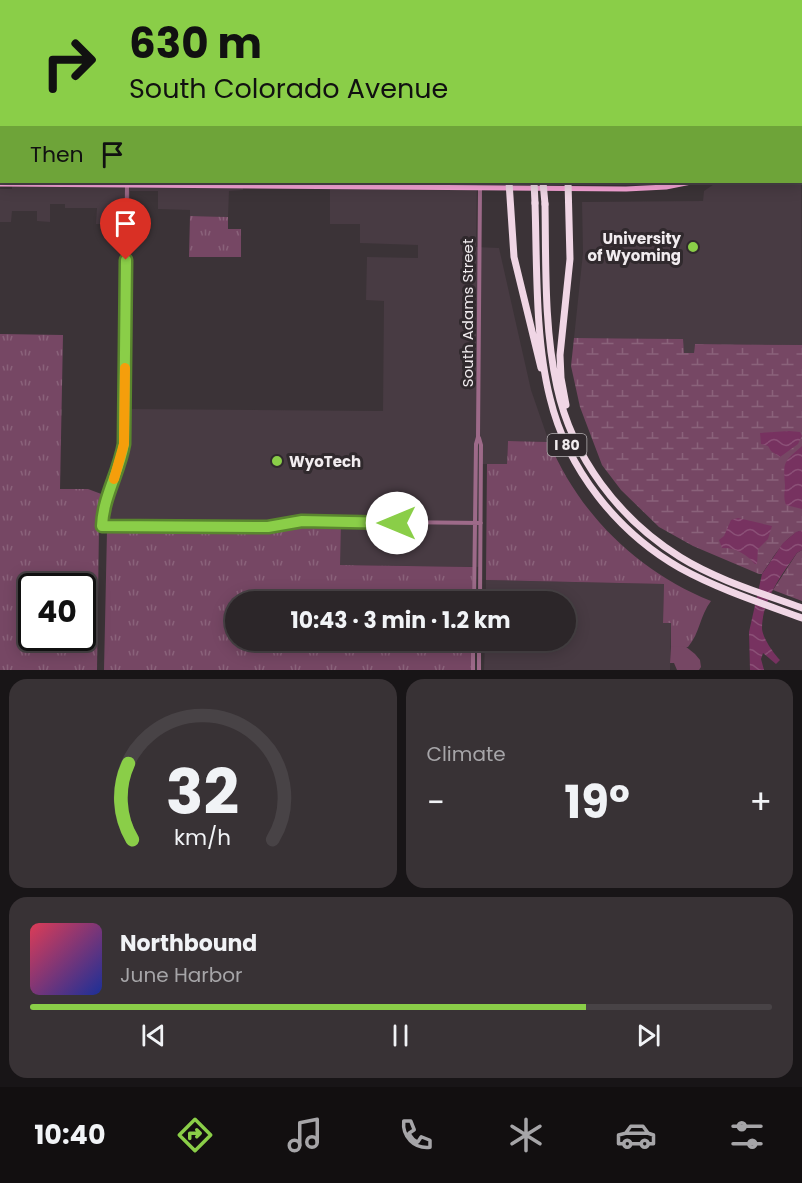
<!DOCTYPE html>
<meta charset="utf-8">
<style>
:root{--surface:#2c2629;--page:#383235;--text:#f1f3f6;--muted:#a6a5a8;--line:#484346;--accent:#8ace48}
body{margin:0;font-family:Poppins,sans-serif;background:var(--page);color:var(--text);height:100vh;display:flex;flex-direction:column;font-size:22px;white-space:nowrap}
*{box-sizing:border-box;margin:0}
p{font-size:20px;color:var(--muted)}
.icon{flex:none;width:33px;height:33px;fill:none;stroke:currentColor;stroke-width:2;stroke-linecap:round;stroke-linejoin:round}
.map{position:relative;height:670px;overflow:hidden}
.panel{display:flex;flex-direction:column;gap:9px;padding:9px;background:#181517;flex:1}
.panel>*{flex:none}
.hud{position:absolute;left:0px;top:0px;width:802px;height:183px;box-shadow:0 3px 15px #0003,0 0 0 2px var(--line);background:#8ace48;color:#111;overflow:hidden}
.speed{position:absolute;left:18px;top:573px;display:flex;gap:12px;font-size:30px;font-weight:700;text-align:center}
.speed>*{display:grid;place-content:center;width:78px;height:78px;border-radius:50%;background:var(--surface);box-shadow:0 3px 15px #0003,0 0 0 2px var(--line);line-height:1}
.speed .limit{border:3px solid #111;border-radius:9px;background:#fff;color:#111}
.pin{position:absolute;display:grid;place-items:center;width:51px;height:51px;color:#fff;margin:-62px -26px;border-radius:50% 50% 50% 0;rotate:-45deg;box-shadow:0 0 6px #0007}
.pin .icon{rotate:45deg}
.me{position:absolute;width:66px;margin:-33px;rotate:270deg;stroke-linejoin:round;filter:drop-shadow(0 0 4px #0008)}
.turn{display:flex;align-items:center;gap:21px;height:126px;padding:0 30px;font-size:27px}
.turn .icon{width:78px;height:78px;stroke-width:2.5}
.turn b{display:block;font-size:42px;line-height:51px}
.then{display:flex;align-items:center;height:57px;padding:0 30px;background:#0003;gap:12px;font-size:22px}
.big{font-size:45px;font-weight:700;line-height:1.1}
.panel .tile{flex:1;display:flex;flex-direction:column;justify-content:center;gap:9px;min-width:0;padding:0 21px;border-radius:18px;background:var(--page)}
.panel .dial{align-items:center;gap:0}
.dial svg{height:156px;overflow:visible;fill:none;stroke:var(--line);stroke-width:7;stroke-linecap:round;text-anchor:middle}
.dial text{fill:var(--text);stroke:none}
.song{display:flex;align-items:center;gap:18px}
.cover{width:72px;height:72px;border-radius:9px;background:linear-gradient(135deg,hsl(350 70% 55%),hsl(230 70% 35%))}
.played{height:6px;border-radius:3px;background:linear-gradient(90deg,var(--accent) 75%,var(--line) 75%)}
.keys{display:flex;justify-content:space-around;direction:ltr}
.heat{display:flex;justify-content:space-between;align-items:center;font-size:33px;direction:ltr}
.panel .tiles{flex:1;display:grid;gap:9px;grid-template-columns:1fr 1fr}
.tile:last-child{grid-column:span 2}
.trip{position:absolute;left:225px;top:591px;width:351px;height:60px;border-radius:30px;background:var(--surface);box-shadow:0 3px 15px #0003,0 0 0 2px var(--line);font-weight:700;line-height:60px;text-align:center}
.tabs{display:flex;height:96px;justify-content:space-around;align-items:center;background:#120f10;color:var(--muted)}
.tabs .icon{width:42px;height:42px}
.tabs .selected{color:var(--accent)}
.tabs b{font-size:27px;color:var(--text)}
.map>svg:first-child{display:block}
.built{fill:#483b43}
.grass{fill:url(#grass-tufts);fill-rule:evenodd}
.wetland{fill:url(#wetland-marsh)}
.park{fill:#764764}
.water{fill:url(#water-waves)}
.lines{fill:none;stroke-linecap:round;stroke-linejoin:round}
.minor{stroke:#9d6a89;stroke-width:4}
.major{stroke:#f7a4d7;stroke-width:5}
.highway{stroke:#f0d6e5;stroke-width:7}
.highway-bridge{stroke:#f0d6e5;stroke-width:7}
.route-casing{stroke:#5a862f;stroke-width:15}
.route{stroke:#8ace48;stroke-width:10}
.slow{stroke:#f59e0b;stroke-width:10}
.poi-dot{fill:#8ace48;stroke:#30292d;stroke-width:2}
.labels{text-anchor:middle;dominant-baseline:central;stroke-width:6;stroke-linejoin:round;paint-order:stroke}
.shield{fill:#30292d;stroke:#b7b2b5;stroke-width:1.5}
.shield-label{font-size:14px;font-weight:bold;fill:#f1ecef}
.poi-label{font-size:15px;font-weight:bold;fill:#f1ecef;stroke:#30292d;text-anchor:end}
.street-label{font-size:15px;fill:#f1ecef;stroke:#30292d}
</style>
<div class="map">
<svg width="802" height="670" viewBox="0 0 802 670">
<defs>
<pattern id="grass-tufts" width="24" height="20" patternUnits="userSpaceOnUse" patternTransform="scale(1.5)"><rect width="24" height="20" fill="#764764"/><path d="M3 7l-1-3M5 7V3M7 7l1-3M15 17l-1-3M17 17v-4M19 17l1-3" fill="none" stroke="#8a627a"/></pattern>
<pattern id="wetland-marsh" width="20" height="14" patternUnits="userSpaceOnUse" patternTransform="scale(1.5)"><rect width="20" height="14" fill="#764764"/><path d="M1 5h8M5 5V1M11 12h8M15 12V8" fill="none" stroke="#8a627a"/></pattern>
<pattern id="water-waves" width="16" height="10" patternUnits="userSpaceOnUse" patternTransform="scale(1.5)"><rect width="16" height="10" fill="#773260"/><path d="M0 5q4-4 8 0t8 0" fill="none" stroke="#8b5077"/></pattern>
</defs>
<rect width="100%" height="100%" fill="#3b3337"/>
<path class="built" d="M801,130L802,345L695,344L694,353H684L682,339L574,338L583,253L582,202L703,201L704,191L717,182H801Z
M12,182H243V190L229,191L228,217L190,216V210L158,209V191H130V224H96L97,208H65V204H50V222L37,221V211H12L11,222H0V189H12Z
M301,182H477L476,247L499,248L531,390L549,442L508,441L507,464H482V567L339,565L341,519H303L266,524L124,522L107,519L110,499L126,455L128,409L383,411L384,301L366,300L367,257L418,258V245L360,243V224H330V183Z
M486,580L664,584L663,622L671,623L670,670H484L485,641L566,640V602L486,601Z"/>
<path class="grass" d="M190,216L228,217V229H241V257H189Z
M0,334L63,335L60,489H88L104,495L99,526L97,670H0ZM32,586H82V638H32Z
M508,441L549,442C579,514 638,572 711,601C700,615 700,633 688,647H671V623H663L664,584L486,580L487,464H507Z
M314,524H341L340,565L473,567L472,601L236,602V640L472,641L471,670H104L107,531L126,530L264,531Z"/>
<path class="wetland" d="M574,338L683,339L684,353H694L695,344L802,345V530C785,536 772,559 762,574H759L693,546L659,527L621,490L602,465L580,407L571,366Z
M802,550V601L773,590L797,553Z"/>
<path class="park" d="M685,646L695,654L700,660L701,667L699,670H677L674,663H670L671,647Z"/>
<path class="water" d="M789,431L800,432L802,436L798,444L780,457L771,451L768,446L761,444L760,433Z
M802,446V509L786,505C783,497 785,492 785,485C783,461 784,462 802,446Z
M738,518L772,526L768,539L758,549L757,564H755C748,555 734,547 722,548L719,540L724,536L731,520Z
M802,530V550L797,553C782,574 762,601 762,628C762,637 774,654 780,660L776,664L763,653L761,659L764,670H750L749,632L762,574L783,543L796,532Z"/>
<g class="lines">
<path class="minor" d="M801,123L802,124
M127,186L124,444C119,473 104,497 102,526L268,527L302,521L481,523
M479,438L481,445L480,602
M474,602L476,444L478,437L480,188
M473,670V640
M479,670V640"/>
<path class="major" d="M306,0V2
M625,2V0
M801,71L802,68
M0,184L626,189L666,187L691,182"/>
<path class="highway" d="M525,0V2
M538,0V2
M509,182L514,257L541,368
M535,203C537,265 535,339 550,398C567,469 617,532 680,568C718,589 761,603 802,618
M545,204C546,264 544,328 557,387C572,457 619,519 680,557C717,580 761,593 802,608
M566,405L561,378L560,355L570,259L568,182"/>
<path class="highway-bridge" d="M534,182L535,203
M543,182L545,204"/>
</g>
<g class="lines">
<g class="route-casing">
<path id="route" d="M126,260L124,444C119,473 103,497 102,526L268,527L302,521L397,523"/>
</g>
<use href="#route" class="route"/>
<path class="slow" d="M114,479L124,444L125,368"/>
</g>
<g class="poi-dot">
<circle cx="693" cy="247" r="6"/>
<circle cx="277" cy="461" r="6"/>
</g>
<g class="labels">
<rect class="shield" x="547.5" y="434" width="39" height="22" rx="4.5"/>
<g class="shield-label">
<text x="567" y="445">I 80</text>
</g>
<g class="poi-label">
<text x="681" y="238">University<tspan x="681" dy="17">of Wyoming</tspan></text>
<text x="289" y="461" text-anchor="start">WyoTech</text>
</g>
<g class="street-label">
<text transform="translate(467 313) rotate(-90)">South Adams Street</text>
</g>
</g>
</svg>
<div class="speed"><div class="limit">40</div></div>
<div class="pin" style="left:126px;top:260px;background:#d93025"><svg class="icon" aria-label="arrive" viewBox="0 0 24 24"><path d="M6 21V4h12l-3 4 3 4H6"/></svg></div>
<svg class="me" style="left:397px;top:523px" viewBox="-20 -20 40 40"><circle r="19" fill="#fff"/><path d="M0-13L10 11 0 6-10 11z" fill="#8ace48"/></svg>
<div class="trip">10:43 · 3 min · 1.2 km</div>
<div class="hud">
<div class="turn"><svg class="icon" aria-label="right" viewBox="0 0 24 24"><path d="M7 20v-9h11M14 6l5 5-5 5"/></svg><div><b>630 m</b>South Colorado Avenue</div></div>
<div class="then">Then<svg class="icon" aria-label="arrive" viewBox="0 0 24 24"><path d="M6 21V4h12l-3 4 3 4H6"/></svg></div>
</div>
</div>
<section class="panel">
<div class="tiles">
<div class="tile dial"><svg viewBox="0 0 100 80">
<path d="M14 69A42 42 0 1 1 86 69"/>
<path d="M14 69A42 42 0 0 1 12 30" stroke="#8ace48"/>
<text x="50" y="56" font-size="32" font-weight="700">32</text>
<text x="50" y="72" font-size="11">km/h</text>
</svg></div>
<div class="tile"><p>Climate</p>
<div class="heat"><a>−</a><b class="big">19°</b><a>+</a></div>
</div>
<div class="tile">
<div class="song"><i class="cover"></i><div><b>Northbound</b><p>June Harbor</p></div></div>
<div class="played"></div>
<div class="keys"><svg class="icon" aria-label="previous" viewBox="0 0 24 24"><path d="M18 5L8 12l10 7zM5 5v14"/></svg><svg class="icon" aria-label="pause" viewBox="0 0 24 24"><path d="M8 5v14M16 5v14"/></svg><svg class="icon" aria-label="next" viewBox="0 0 24 24"><path d="M6 5l10 7-10 7zM19 5v14"/></svg></div>
</div>
</div>
</section>
<nav class="tabs">
<b>10:40</b>
<svg class="icon selected" aria-label="directions" viewBox="0 0 24 24"><path d="M12 3l9 9-9 9-9-9zM9 14v-3h6M13 9l2 2-2 2"/></svg>
<svg class="icon" aria-label="music" viewBox="0 0 24 24"><path d="M9 18V5l10-2v13"/><circle cx="6" cy="18" r="3"/><circle cx="16" cy="16" r="3"/></svg>
<svg class="icon" aria-label="phone" viewBox="0 0 24 24"><path d="M5 4h4l2 5-3 2q2 4 5 5l2-3 5 2v4C11 20 4 13 5 4z"/></svg>
<svg class="icon" aria-label="climate" viewBox="0 0 24 24"><path d="M12 3v18M4 7l16 10M4 17L20 7"/></svg>
<svg class="icon" aria-label="car" viewBox="0 0 24 24"><path d="M5 17H2v-5l4-1 3-4h7l3 4 3 1v5h-3M9 17h6M6 11h13"/><circle cx="7" cy="17" r="2"/><circle cx="17" cy="17" r="2"/></svg>
<svg class="icon" aria-label="filters" viewBox="0 0 24 24"><path d="M4 7h16M4 17h16"/><circle cx="9" cy="7" r="2"/><circle cx="15" cy="17" r="2"/></svg>
</nav>
